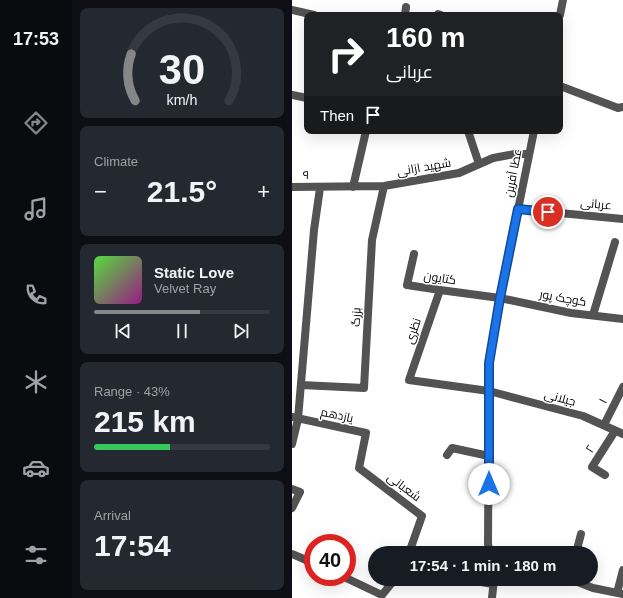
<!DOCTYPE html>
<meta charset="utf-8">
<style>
:root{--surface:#171b24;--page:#242831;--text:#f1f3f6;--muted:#9ea1a6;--line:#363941;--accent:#858687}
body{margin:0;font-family:Helvetica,Cairo,sans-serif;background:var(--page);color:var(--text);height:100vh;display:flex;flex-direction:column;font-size:15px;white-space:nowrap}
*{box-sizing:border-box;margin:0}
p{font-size:13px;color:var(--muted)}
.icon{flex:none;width:22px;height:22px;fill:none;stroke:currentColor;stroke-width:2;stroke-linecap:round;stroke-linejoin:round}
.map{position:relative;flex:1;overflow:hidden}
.panel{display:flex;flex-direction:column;gap:8px;padding:8px;background:#0d0f14;width:220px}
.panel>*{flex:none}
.banner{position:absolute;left:12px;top:12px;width:259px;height:122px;border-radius:8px;box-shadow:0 4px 16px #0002;background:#202124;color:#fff;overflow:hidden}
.speed{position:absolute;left:12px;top:534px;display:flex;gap:8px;font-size:20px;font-weight:700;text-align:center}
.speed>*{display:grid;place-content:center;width:52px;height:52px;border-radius:50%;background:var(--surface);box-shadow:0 4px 16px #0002;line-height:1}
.speed .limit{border:6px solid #d22;background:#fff;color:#111}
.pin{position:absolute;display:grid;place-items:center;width:34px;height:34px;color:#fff;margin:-17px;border:2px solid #fff;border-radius:50%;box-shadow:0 1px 4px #0007}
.me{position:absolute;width:44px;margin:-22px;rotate:0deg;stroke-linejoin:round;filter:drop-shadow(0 0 3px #0008)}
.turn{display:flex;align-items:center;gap:14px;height:84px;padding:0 16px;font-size:18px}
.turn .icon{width:52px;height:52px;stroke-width:2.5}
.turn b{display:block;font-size:28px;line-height:34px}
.then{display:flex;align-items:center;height:38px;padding:0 16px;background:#0003;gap:8px;font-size:15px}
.big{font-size:30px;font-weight:700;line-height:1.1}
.panel .tile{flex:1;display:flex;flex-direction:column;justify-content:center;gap:6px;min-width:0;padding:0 14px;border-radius:8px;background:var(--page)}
.panel .dial{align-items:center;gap:0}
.dial svg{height:104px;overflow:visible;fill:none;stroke:var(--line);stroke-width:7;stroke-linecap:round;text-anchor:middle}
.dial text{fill:var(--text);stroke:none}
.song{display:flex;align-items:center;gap:12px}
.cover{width:48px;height:48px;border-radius:6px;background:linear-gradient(135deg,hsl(110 70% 55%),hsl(310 70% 35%))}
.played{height:4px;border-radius:2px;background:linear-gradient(90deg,var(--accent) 60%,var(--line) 60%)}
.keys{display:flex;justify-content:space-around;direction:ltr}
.heat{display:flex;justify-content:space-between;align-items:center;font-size:22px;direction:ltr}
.charge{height:6px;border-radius:3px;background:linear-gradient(90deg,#34c759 43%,var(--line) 0)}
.trip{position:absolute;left:76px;top:546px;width:230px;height:40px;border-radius:20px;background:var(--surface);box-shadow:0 4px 16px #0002;font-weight:700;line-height:40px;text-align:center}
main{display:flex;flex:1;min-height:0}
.tab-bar{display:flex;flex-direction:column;width:72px;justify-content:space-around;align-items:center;background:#090b0e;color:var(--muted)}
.tab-bar .icon{width:28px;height:28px}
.tab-bar .active{color:var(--accent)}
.tab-bar b{font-size:18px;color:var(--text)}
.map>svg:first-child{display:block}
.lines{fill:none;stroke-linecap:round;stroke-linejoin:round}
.minor{stroke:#535353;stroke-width:8}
.tertiary{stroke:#535353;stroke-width:8}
.route-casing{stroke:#114b97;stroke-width:10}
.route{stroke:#1a73e8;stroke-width:7}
.labels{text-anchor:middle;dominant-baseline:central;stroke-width:3;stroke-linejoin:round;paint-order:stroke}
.street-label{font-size:12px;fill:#000;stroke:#fff}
</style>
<main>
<nav class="tab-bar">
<b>17:53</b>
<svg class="icon active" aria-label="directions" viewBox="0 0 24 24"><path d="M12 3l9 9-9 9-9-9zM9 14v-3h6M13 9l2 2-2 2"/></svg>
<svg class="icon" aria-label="music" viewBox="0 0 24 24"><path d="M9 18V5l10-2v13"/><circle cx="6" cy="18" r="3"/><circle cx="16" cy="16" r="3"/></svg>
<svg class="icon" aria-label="phone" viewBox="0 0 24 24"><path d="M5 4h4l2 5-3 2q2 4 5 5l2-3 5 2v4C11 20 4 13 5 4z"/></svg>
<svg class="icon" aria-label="climate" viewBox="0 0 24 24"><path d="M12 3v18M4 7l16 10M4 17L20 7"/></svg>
<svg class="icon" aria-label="car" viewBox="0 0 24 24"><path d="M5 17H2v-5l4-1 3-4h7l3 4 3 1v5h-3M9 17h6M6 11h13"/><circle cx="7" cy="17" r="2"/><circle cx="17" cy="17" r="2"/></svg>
<svg class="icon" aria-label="filters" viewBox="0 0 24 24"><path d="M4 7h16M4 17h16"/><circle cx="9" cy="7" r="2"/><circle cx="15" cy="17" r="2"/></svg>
</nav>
<section class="panel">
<div class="tile dial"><svg viewBox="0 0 100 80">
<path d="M14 69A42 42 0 1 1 86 69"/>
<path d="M14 69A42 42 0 0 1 11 33" stroke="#858687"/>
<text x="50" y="56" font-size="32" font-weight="700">30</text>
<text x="50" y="72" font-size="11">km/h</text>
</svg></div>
<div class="tile"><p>Climate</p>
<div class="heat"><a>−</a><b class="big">21.5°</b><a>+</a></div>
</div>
<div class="tile">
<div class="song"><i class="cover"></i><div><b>Static Love</b><p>Velvet Ray</p></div></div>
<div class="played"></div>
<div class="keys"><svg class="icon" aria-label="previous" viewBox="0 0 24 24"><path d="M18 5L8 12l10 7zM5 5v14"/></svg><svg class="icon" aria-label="pause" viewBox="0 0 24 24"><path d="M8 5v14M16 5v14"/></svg><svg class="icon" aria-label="next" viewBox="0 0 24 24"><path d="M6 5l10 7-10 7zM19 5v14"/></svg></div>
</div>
<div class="tile"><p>Range · 43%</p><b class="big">215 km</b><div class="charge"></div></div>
<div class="tile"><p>Arrival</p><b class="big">17:54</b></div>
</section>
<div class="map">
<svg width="331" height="598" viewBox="0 0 331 598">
<rect width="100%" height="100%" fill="#fff"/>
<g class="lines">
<path class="minor" d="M0,10L22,15
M146,14L149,15
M113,15L114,7
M268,86L326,108L331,107
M0,95L15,98
M176,131L187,164
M0,187L92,186L167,173L201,158L223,154H237
M61,187L74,131
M226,209L331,219
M122,254L115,285L148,290L208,298L279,313L331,319
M148,290L117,380L197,391L291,416L331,434
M301,315L323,242
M9,385L72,388L80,240L92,186
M0,417L74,433L67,468L130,516L117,553
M312,425L331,387
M0,444L6,419L22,230L28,188
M155,455L160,448L197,456
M313,475L300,467L323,431
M0,489L8,492L0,508
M284,553L289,534
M0,554L21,563
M52,577L90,595L103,579
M172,579L201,584
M278,579L301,588L331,594
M325,593L331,570"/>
<path class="tertiary" d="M268,15L271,0
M198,553L196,544L197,363L208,298L242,131
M200,598L202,579"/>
</g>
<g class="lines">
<g class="route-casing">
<path id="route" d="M197,484V363L208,298L226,209L256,212"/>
</g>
<use href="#route" class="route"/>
</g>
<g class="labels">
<g class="street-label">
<text transform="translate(132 167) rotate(-10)">شهید ازانی</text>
<text transform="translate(221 173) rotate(-79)">عطا آفرین</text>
<text transform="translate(14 175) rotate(1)">۹</text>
<text transform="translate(304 204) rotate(5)">عربانی</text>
<text transform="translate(148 278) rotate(9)">کتایون</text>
<text transform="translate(271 298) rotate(10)">کوچک پور</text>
<text transform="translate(64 317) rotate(-87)">بزرگ</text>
<text transform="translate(121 331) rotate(-71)">نظری</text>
<text transform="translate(268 398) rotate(15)">جیلانی</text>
<text transform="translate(311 401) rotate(-63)">۱</text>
<text transform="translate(45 415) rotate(12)">یازدهم</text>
<text transform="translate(298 449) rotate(-57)">۲</text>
<text transform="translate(112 487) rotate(37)">شعبانی</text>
</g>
</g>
</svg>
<div class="speed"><div class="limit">40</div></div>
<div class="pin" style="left:256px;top:212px;background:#d93025"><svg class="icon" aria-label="arrive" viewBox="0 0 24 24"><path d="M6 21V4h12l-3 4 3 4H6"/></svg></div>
<svg class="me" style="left:197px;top:484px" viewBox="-20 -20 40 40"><circle r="19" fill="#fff"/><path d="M0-13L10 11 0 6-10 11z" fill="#1a73e8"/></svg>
<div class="trip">17:54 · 1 min · 180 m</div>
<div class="banner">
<div class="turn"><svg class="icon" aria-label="right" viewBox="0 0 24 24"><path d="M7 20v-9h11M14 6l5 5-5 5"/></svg><div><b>160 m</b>عربانی</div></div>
<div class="then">Then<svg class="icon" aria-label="arrive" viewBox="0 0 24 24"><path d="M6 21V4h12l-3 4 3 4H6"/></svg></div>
</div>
</div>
</main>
